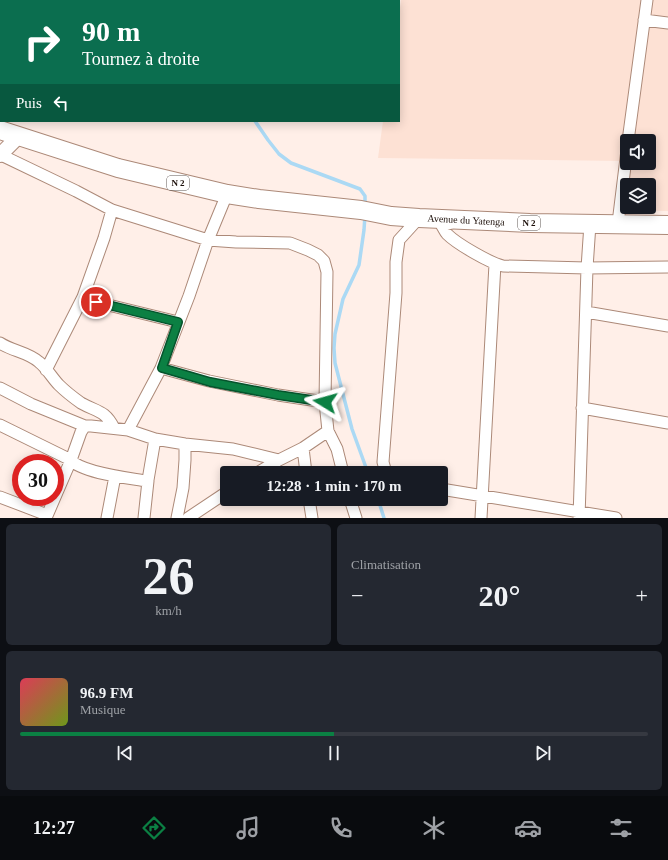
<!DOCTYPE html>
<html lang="fr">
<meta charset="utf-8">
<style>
:root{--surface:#171b24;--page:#242831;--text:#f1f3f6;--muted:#9ea1a6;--line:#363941;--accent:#0b8043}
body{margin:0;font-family:Georgia,serif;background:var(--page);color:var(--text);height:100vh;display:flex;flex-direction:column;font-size:15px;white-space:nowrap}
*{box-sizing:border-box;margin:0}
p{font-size:13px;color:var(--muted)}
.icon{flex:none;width:22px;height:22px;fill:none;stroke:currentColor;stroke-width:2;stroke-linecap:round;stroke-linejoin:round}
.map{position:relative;height:518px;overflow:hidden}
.side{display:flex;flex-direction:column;gap:6px;padding:6px;background:#0d0f14;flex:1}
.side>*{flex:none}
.banner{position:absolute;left:0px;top:0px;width:400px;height:122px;box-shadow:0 2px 10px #0003;background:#0b6e4f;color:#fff;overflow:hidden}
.tools{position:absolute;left:620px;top:134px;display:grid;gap:8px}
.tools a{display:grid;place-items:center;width:36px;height:36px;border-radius:4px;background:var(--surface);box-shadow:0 2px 10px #0003;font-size:20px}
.speed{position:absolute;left:12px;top:454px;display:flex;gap:8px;font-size:20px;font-weight:700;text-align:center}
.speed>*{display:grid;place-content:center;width:52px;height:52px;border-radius:50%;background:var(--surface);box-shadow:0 2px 10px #0003;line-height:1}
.speed .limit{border:6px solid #d22;background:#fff;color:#111}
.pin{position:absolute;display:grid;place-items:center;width:34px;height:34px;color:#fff;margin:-17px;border:2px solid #fff;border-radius:50%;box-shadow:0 1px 4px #0007}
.me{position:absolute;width:44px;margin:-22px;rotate:278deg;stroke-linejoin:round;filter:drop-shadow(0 0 3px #0008)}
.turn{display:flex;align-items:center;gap:14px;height:84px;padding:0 16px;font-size:18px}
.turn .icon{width:52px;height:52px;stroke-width:2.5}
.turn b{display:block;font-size:28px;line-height:34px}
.then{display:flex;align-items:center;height:38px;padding:0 16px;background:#0003;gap:8px;font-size:15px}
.big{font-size:30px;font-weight:700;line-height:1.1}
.side .widget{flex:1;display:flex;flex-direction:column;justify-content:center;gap:6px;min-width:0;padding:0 14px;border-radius:6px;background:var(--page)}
.side .dial{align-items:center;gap:0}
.dial b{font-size:52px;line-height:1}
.song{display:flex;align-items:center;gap:12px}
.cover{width:48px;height:48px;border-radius:6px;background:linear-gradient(135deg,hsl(350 70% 55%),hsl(80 70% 35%))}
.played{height:4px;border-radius:2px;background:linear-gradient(90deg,var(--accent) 50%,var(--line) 50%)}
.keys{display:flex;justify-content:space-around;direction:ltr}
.heat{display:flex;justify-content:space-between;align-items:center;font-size:22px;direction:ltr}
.side .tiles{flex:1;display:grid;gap:6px;grid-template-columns:1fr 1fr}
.widget:last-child{grid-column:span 2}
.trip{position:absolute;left:220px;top:466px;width:228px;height:40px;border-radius:4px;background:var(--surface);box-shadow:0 2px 10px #0003;font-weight:700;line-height:40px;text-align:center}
.tabs{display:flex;height:64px;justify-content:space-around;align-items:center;background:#090b0e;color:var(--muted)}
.tabs .icon{width:28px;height:28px}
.tabs .on{color:var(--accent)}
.tabs b{font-size:18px;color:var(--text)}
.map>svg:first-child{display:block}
.built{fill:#fde1d4;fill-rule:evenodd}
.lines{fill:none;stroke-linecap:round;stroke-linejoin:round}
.stream{stroke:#abd9f4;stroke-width:3.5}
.minor-casing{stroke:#ac8978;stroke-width:13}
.tertiary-casing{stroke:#ac8978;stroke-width:16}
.primary-casing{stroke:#ac8978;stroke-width:20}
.path{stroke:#b1a29b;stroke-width:2;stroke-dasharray:2 2;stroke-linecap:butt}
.minor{stroke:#fff;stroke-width:11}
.tertiary{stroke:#fff;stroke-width:14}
.primary{stroke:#fff;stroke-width:18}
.route-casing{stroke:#07532c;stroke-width:10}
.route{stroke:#0b8043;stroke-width:7}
.labels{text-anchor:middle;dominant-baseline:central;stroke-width:3;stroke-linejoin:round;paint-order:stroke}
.shield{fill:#fff;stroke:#5f5652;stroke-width:1}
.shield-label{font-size:9px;font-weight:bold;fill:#1b0e08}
.street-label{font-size:10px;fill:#1b0e08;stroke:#fff}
</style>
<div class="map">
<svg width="668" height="518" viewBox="0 0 668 518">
<rect width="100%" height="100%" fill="#ffefe8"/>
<path class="built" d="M401,0H668V211L617,210L624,161L378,158L383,121H399V15ZM627,141H649V163H627ZM627,185H649V207H627Z"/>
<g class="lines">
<path class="stream" d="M250,1V0
M255,121L268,140L279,154L291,163L360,189L365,196V205
M365,215L364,230L359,265L343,299L335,334L334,348L335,363L352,429L368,473
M378,499L384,518"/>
<g class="minor-casing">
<path id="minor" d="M644,20L668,23
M628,141L647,0
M1,155L76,191L112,210L208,240L236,242L290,243L308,250L318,255L324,261L327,272L325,402L328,431L337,449L343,473
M454,222L442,226C444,229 445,232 447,234C457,244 490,263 503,266L587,268L668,267
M618,223L627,150
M83,297L96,302L178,322
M586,312L668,326
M0,343C12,351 28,352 39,362C47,368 52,378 59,385C65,391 74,398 81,403C97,412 105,410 114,428
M161,368L209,381L278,395L325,402
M46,370L83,297L104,238L112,210
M0,388L31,404L85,426H91L128,430L155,439L185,444L233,449L279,460
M582,408L668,423
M0,425L71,460C82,473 129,478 146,481L148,480L155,439
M128,430L161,368L189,296L208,240L227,194
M303,448L306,473
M257,473L279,460L303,448L328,431
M386,473L383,462L396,293V262L399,240L419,218
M441,489L616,518
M0,497L47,515
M309,499L312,518
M350,499L356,518
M46,518L71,460L81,432L85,426
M107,518L115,476
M144,518L148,481
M177,518L183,488L185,460V444
M188,518L227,492
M481,518L495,264
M579,518L587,268L590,224"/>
</g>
<g class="tertiary-casing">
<path id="tertiary" d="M0,155L18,137"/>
</g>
<g class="primary-casing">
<path id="primary" d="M0,130L118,168L227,194L259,199L361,210L391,216L419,218L530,223L668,225"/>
</g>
<path class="path" d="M159,1L161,0
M0,90H1"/>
<use href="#minor" class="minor"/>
<use href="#tertiary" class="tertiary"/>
<use href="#primary" class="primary"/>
</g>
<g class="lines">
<g class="route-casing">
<path id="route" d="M96,302L178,322L162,368L210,382L278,395L325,402"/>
</g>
<use href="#route" class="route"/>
</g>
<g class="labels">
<g class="shield">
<rect x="167" y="176" width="22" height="14" rx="3"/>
<rect x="518" y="216" width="22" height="14" rx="3"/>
</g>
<g class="shield-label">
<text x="178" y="183">N 2</text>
<text x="529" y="223">N 2</text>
</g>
<g class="street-label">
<text transform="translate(466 220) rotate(3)">Avenue du Yatenga</text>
</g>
</g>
</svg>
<div class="tools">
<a><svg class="icon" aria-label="sound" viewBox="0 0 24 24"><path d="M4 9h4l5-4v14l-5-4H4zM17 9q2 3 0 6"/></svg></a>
<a><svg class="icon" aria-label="layers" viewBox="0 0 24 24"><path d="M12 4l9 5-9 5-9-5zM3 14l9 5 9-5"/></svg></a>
</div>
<div class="speed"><div class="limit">30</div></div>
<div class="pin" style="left:96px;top:302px;background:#d93025"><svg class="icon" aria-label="arrive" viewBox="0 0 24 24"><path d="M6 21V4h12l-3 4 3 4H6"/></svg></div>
<svg class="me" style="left:325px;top:402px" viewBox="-20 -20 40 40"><path d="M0-17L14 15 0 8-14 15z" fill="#0b8043" stroke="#fff" stroke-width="4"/></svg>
<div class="trip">12:28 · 1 min · 170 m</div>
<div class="banner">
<div class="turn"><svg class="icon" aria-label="right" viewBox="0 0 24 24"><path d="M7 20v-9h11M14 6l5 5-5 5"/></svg><div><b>90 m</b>Tournez à droite</div></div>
<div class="then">Puis<svg class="icon" aria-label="left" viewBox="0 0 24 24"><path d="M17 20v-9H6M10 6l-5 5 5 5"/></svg></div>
</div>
</div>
<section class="side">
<div class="tiles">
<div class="widget dial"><b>26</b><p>km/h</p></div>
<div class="widget"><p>Climatisation</p>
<div class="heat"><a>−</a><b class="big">20°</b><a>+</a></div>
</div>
<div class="widget">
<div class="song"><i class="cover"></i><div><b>96.9 FM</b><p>Musique</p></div></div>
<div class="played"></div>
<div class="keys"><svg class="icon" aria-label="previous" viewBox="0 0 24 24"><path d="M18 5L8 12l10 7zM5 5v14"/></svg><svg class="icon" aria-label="pause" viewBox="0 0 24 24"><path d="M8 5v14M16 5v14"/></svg><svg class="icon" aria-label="next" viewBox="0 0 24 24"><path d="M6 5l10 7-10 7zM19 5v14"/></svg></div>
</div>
</div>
</section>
<nav class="tabs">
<b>12:27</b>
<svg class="icon on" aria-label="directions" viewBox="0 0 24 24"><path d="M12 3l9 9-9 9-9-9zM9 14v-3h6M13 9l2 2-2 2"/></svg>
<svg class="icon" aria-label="music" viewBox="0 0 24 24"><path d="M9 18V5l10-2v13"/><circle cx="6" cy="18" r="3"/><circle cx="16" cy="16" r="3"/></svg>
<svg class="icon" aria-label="phone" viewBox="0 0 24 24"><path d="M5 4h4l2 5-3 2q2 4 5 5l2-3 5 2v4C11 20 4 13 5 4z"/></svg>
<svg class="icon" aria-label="climate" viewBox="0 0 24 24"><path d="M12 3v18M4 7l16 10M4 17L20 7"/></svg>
<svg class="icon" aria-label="car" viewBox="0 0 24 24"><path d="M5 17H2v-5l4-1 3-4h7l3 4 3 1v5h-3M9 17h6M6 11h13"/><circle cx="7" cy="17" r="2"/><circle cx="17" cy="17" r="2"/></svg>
<svg class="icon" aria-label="filters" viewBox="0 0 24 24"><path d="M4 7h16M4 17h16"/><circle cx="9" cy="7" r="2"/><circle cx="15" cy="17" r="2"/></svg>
</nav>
